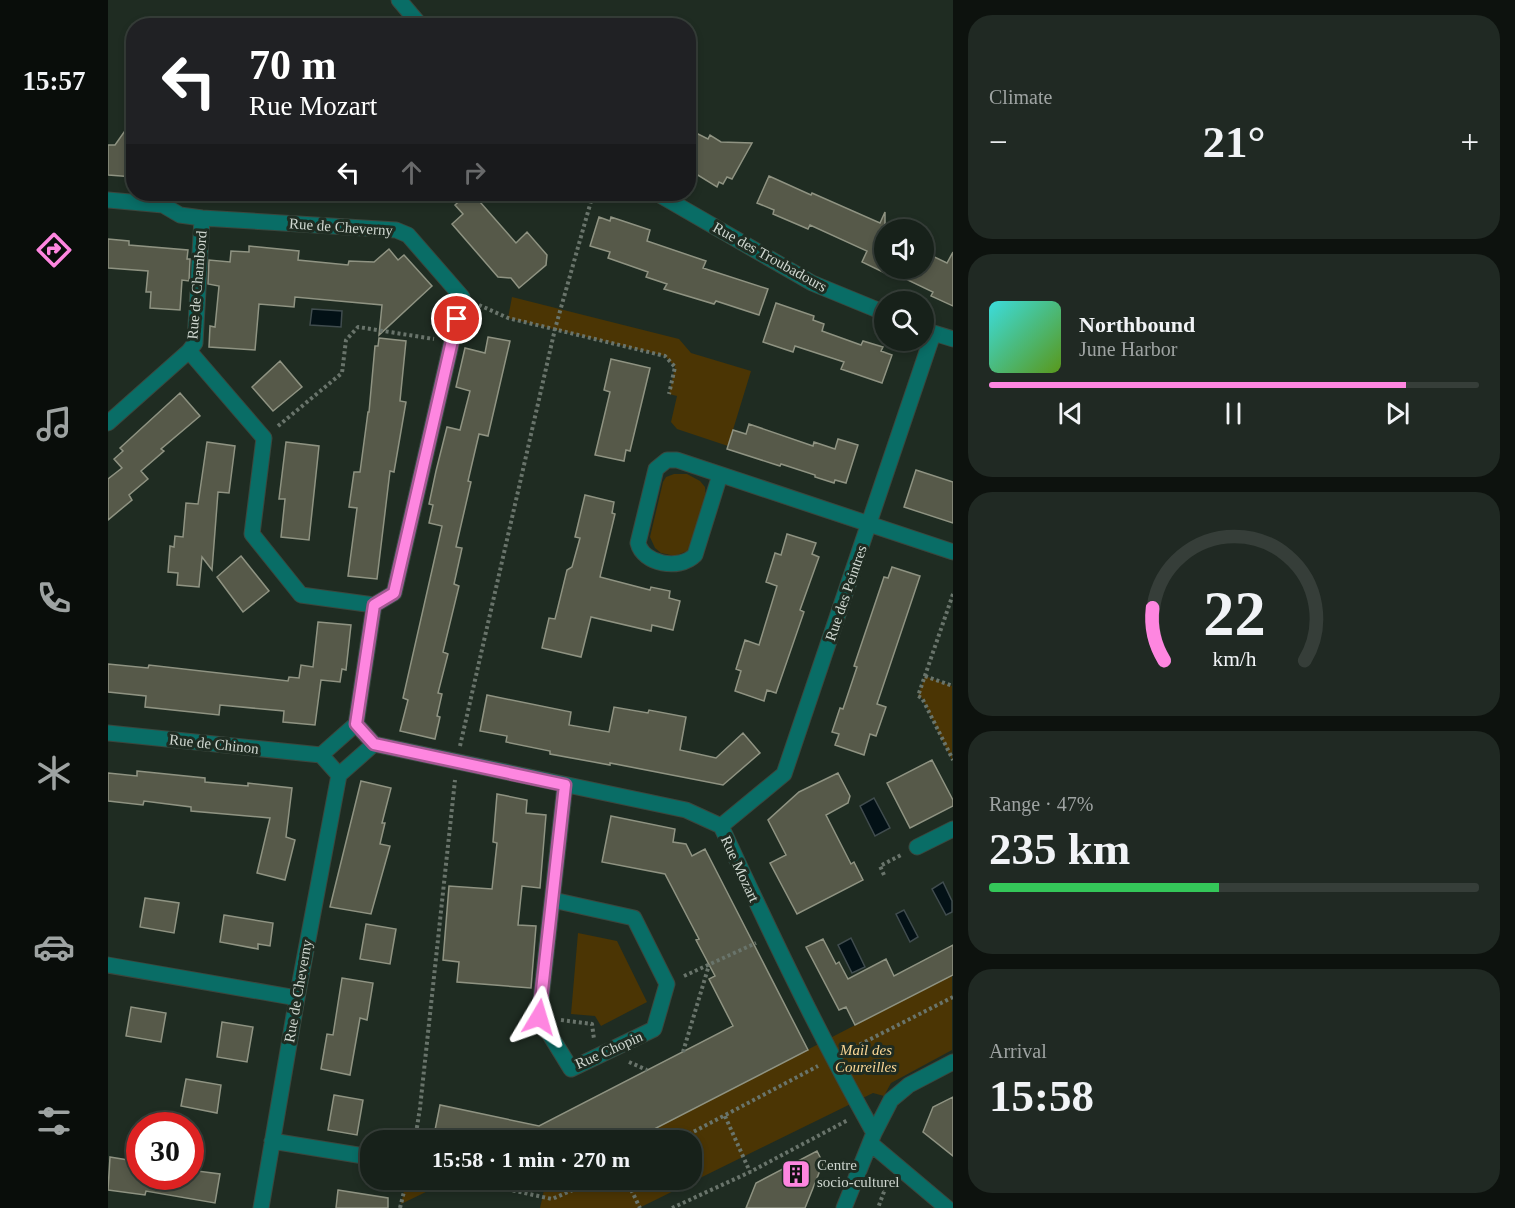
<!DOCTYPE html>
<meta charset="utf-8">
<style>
:root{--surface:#17211a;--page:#202923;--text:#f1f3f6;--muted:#9ea3a2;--line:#363e39;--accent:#fe86e0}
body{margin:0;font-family:"Times New Roman",serif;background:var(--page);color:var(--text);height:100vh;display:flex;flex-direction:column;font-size:22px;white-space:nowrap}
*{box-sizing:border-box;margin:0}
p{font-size:20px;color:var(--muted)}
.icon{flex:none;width:33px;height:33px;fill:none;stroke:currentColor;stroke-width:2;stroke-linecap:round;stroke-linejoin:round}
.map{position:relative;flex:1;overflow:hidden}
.drawer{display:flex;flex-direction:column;gap:15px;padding:15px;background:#0d120e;width:562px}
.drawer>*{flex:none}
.guide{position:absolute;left:18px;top:18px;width:570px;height:183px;border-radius:24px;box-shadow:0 3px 9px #0003,0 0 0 2px var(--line);background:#202124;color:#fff;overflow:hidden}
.fabs{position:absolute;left:766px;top:219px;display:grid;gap:12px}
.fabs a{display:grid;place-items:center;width:60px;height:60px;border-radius:50%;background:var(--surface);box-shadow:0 3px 9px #0003,0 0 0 2px var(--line);font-size:30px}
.speed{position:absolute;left:18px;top:1112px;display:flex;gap:12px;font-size:30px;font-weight:700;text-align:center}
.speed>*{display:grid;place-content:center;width:78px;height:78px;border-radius:50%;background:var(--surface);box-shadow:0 3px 9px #0003,0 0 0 2px var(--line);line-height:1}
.speed .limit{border:9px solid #d22;background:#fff;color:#111}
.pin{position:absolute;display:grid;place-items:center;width:51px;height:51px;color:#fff;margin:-26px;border:3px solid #fff;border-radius:50%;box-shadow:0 2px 6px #0007}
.me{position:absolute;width:66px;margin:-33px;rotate:7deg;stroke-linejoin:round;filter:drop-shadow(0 0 4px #0008)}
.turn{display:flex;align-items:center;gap:21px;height:126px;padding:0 24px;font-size:27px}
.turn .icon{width:78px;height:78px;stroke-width:2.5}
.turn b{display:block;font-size:42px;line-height:51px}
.lanes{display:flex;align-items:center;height:57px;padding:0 24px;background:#0003;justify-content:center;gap:30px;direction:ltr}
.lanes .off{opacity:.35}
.big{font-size:45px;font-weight:700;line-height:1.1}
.drawer .widget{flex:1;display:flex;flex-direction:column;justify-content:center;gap:9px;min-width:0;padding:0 21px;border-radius:24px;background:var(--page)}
.drawer .dial{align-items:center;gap:0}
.dial svg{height:156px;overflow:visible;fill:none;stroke:var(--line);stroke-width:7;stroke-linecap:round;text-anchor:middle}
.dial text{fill:var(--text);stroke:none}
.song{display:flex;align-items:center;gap:18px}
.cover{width:72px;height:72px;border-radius:9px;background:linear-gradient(135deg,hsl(180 70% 55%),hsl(90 70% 35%))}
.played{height:6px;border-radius:3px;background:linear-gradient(90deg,var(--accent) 85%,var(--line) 85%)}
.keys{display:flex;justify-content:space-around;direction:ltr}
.heat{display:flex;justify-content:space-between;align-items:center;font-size:33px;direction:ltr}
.charge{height:9px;border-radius:4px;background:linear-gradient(90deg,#34c759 47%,var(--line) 0)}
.trip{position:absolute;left:252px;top:1130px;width:342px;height:60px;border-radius:24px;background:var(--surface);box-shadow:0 3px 9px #0003,0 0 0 2px var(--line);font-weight:700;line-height:60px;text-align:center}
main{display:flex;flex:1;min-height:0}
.menu{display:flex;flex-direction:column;width:108px;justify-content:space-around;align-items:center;background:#090d0a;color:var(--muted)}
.menu .icon{width:42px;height:42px}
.menu .on{color:var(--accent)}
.menu b{font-size:27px;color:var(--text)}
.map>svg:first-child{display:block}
.green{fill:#4b3504}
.water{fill:#031116;stroke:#404c4e;stroke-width:1.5}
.building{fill:#565949;stroke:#8f9382;stroke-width:1.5}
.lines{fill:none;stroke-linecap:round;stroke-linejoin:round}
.minor-casing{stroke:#3b473e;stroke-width:17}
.path{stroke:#69746b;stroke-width:4;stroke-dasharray:3 3;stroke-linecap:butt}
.minor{stroke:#096d66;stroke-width:15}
.route-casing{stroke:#a55792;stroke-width:15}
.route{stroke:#fe86e0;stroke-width:10}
.labels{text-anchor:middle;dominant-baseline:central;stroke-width:6;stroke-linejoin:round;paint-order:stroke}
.street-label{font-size:15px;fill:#cfd7d0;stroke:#1f2c22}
.park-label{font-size:15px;font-style:italic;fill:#fad695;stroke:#1f2c22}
.poi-label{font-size:15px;fill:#cfd7d0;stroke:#1f2c22;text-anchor:start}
</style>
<main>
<nav class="menu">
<b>15:57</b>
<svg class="icon on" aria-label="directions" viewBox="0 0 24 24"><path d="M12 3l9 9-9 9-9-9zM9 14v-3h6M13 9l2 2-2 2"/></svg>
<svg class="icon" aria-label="music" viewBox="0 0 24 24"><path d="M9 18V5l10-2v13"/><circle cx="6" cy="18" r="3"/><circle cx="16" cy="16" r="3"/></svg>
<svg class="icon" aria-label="phone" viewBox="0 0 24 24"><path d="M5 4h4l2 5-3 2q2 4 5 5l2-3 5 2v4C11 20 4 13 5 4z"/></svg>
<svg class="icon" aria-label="climate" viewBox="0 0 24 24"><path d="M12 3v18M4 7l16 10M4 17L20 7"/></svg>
<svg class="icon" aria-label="car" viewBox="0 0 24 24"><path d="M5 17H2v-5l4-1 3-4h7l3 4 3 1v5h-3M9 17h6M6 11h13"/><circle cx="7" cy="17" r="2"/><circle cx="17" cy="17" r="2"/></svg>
<svg class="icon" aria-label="filters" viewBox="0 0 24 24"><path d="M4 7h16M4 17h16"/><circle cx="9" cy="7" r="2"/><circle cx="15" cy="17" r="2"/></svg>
</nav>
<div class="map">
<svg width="845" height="1208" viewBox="0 0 845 1208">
<rect width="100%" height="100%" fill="#1f2c22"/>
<path class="green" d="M404,297L571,339L583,353L643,371L620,446L569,429L563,422L569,396L561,394L567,367L557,356L400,318Z
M566,474H579L592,481L597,487L598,497L583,544L579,551L567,556L553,553L547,548L542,537L555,482L558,477Z
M817,676L844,686V760L814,698L810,696Z
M470,933L509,941L539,1002L493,1026L487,1016L463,1014Z
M844,975V1050L783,1083L776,1096L765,1093L531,1208H432L437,1186L451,1179H584V1140H525Z
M299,1179H324L322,1190L293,1204Z"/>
<path class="water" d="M204,309L234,311L233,327L202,325Z
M766,798L782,828L767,836L752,806Z
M835,882L844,901V912L838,915L824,889Z
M796,910L810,937L802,942L788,914Z
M743,938L757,967L744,973L730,945Z"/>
<path class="building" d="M26,118V177L0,175V145H7Z
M580,129L600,139L602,135L613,142L644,143L624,179L619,177L615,184L611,182L609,187L580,169Z
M661,176L703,195L704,193L772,223L777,212V268H816V252L839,263L845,252V306L823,296L825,292L777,269V273L754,262L759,251L702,225L700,229L665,214L666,210L649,203Z
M359,194H365L408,243L419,232L439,255L438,265L411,288L403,278L390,277L344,224L355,214L347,205Z
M491,217L502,221L503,217L542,230L539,241L598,261L595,268L660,289L651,315L608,301L606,304L556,289L559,284L538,277L540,272L500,258L502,252L482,246Z
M0,239L21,241V245L80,250L79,259H82L81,281L74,280L72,310L42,308L43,292H38L40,271L0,268Z
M141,246L191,251L190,260L240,265L241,261L266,262L281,249L290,260L296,255L324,286L271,335L274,305L187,297L186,307L151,304L147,350L101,347L102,326L107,327L111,286L100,284L101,260L122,262L123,251L141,252Z
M668,303L706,316L705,320L716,324L714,331L753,345L755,341L775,347L773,351L784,355L774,383L733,369L736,362L687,346L685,352L655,342Z
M380,337L402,341L380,436L371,434L360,481L363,482L348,547L354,548L346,584L351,586L335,652L340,654L330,693L334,694L329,716L332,717L327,739L292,731L300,700L295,698L334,526L321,523L325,505L321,504L328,471L339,427L352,430L362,391L348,387L357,348L377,353Z
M271,338L298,341L292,401L298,402L286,472L282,471L269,579L240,576L249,508L241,507L246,472H252L260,412H261L267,346H270Z
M503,359L542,368L522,451L518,450L516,461L487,455L502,392L496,390Z
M172,361L194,387L165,411L144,387Z
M72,393L92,416L53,449L56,451L33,471L40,479L21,495L24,500L0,520V479L14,468L6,459L15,451L12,448Z
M641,424L705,446L706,442L727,449L730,439L750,445L738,483L727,480L726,483L707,477V475L673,464L672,466L619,449L625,430L638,434Z
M99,442L127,446L121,493L110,492L104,570L94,557L91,587L69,585L70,573L60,572L62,546L66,547L67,536L75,537L78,503L90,504Z
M178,442L211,446L201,540L173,537L177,499H171Z
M808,470L845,482V523L796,507Z
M477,495L506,502L504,513L507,514L492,577L542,590L543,587L562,591L561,598L572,601L565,630L544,625L543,631L483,617L473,657L434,648L441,618L447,619L459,570L464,567L472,538L467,537Z
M679,534L708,543L704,554L711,557L692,610L696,612L668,693L659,690L656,701L627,691L633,671L628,669L637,640L651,645L669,586L658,582L667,553L673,555Z
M133,556L161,591L135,612L109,577Z
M784,567L812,576L769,704L778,707L768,736L762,734L756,755L727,745L731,734L724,732L732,708L735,709L749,667L746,666L776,577L780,578Z
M210,622L243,625L238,670L234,669L232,682L213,680L207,725L175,722L176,711L112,705L111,715L37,707L38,696L0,692V664L40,668L41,665L180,681L181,677L191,678L193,665L205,667Z
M379,695L463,712L461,725L501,732L506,707L540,713L541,710L578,717L572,750L608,758L635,733L652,753L615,785L502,763V765L442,754V751L398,742L399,736L372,731Z
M824,760L845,800V806L802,828L779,783Z
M29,771L97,778V782L140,786V783L184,788L178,837L187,840L177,880L149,873L162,818L83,811V807L36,801L35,805L0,801V773L29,776Z
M730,773L742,796L740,803L718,815L743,864L746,862L755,880L689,914L662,863L678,855L660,820L691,792Z
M253,781L283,788L274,823H277L272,844L282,846L263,914L222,907Z
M389,794L419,800L418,813L438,815L432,888L414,886L410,925L428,926L423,988L349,982L351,962L335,960L341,886L384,889L389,843L385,842Z
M503,816L567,829L565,842L578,844L584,856L597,849L700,1050L525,1140H325L332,1105L431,1126L625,1026L601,979L607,976L588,940L591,939L557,874L494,862Z
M37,898L71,903L66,933L32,927Z
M116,915L165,923L162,946L150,944V949L112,942Z
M258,924L288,929L282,964L252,959Z
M715,939L728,964L731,962L740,979L778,959L786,976L845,945V975L747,1025L738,1007L731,1010L698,947Z
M234,978L265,983L259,1020L252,1018L242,1075L213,1069L219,1034L225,1035Z
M23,1007L58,1013L53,1042L18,1036Z
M114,1022L145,1027L139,1062L109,1057Z
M78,1079L113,1085L109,1113L73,1106Z
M226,1095L255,1100L249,1135L220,1130Z
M845,1097V1156L815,1132L825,1107Z
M709,1151L715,1163L697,1208H638L648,1183Z
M2,1157L32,1162V1176H82V1170L112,1174L107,1203L38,1191L37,1195L0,1190Z
M230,1190L280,1198V1208H228Z"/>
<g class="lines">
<g class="minor-casing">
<path id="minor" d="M291,0L313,26
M550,194L704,283L777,313
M0,200L55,205L72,215L94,218L288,230L300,235L354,297L286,593L266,605L248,724
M816,330L845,339
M81,351L156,438L144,534L193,595L266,605
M0,423L81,351L87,343L94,218
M612,475L587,555C571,571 535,564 530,543L548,469L559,460H569L845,552
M248,724L266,744L231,775L213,755Z
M0,733L213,755
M266,744L578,810L613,826C661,930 710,1033 766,1133
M613,826L676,774L825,334
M809,847L845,829
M445,900L526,918L559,984L546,1029L463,1069L431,1017L457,785
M0,965L189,998
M164,1141L262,1157
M762,1143L839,1208
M153,1208L189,998L231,775
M736,1208L766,1133L783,1100L801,1085L845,1062"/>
</g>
<path class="path" d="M371,305L400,318L557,356L567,367L561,394
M170,426L234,373L238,340L250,327L326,339
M845,594L810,696L814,698L845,760
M817,676L845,686
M352,746L447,329L485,194
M776,875L772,866L795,854
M576,976L648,943
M453,1020L484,1024L486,1039
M741,1050L845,997
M575,1052L601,965
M521,1062L539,1070
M617,1116L642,1172
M307,1140L312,1108L347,780
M570,1140L710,1066
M352,1179L444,1199L490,1179
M518,1179L532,1208
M763,1183L777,1189L770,1208
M292,1208L299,1179
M564,1208L642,1172L740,1120"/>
<use href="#minor" class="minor"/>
</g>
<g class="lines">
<g class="route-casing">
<path id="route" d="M349,319L286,593L266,605L248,724L266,744L457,785L431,1017"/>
</g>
<use href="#route" class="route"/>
</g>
<defs>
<g id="building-square" transform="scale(1.5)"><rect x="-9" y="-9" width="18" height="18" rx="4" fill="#fe86e0" stroke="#1f2c22"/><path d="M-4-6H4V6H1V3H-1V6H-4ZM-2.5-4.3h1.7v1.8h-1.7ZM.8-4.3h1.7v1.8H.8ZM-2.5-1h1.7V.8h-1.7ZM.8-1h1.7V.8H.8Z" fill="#111"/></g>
</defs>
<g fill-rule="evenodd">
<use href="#building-square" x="688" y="1174"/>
</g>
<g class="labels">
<g class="street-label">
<text transform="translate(233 227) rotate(4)">Rue de Cheverny</text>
<text transform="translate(662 257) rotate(29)">Rue des Troubadours</text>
<text transform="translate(89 285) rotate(-85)">Rue de Chambord</text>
<text transform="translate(738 593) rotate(-71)">Rue des Peintres</text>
<text transform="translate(106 744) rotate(6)">Rue de Chinon</text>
<text transform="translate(632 869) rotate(65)">Rue Mozart</text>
<text transform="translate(190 991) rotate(-80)">Rue de Cheverny</text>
<text transform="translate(501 1050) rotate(-24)">Rue Chopin</text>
</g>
<g class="park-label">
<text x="758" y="1050">Mail des<tspan x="758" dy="17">Coureilles</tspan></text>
</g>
<g class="poi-label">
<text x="709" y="1165">Centre<tspan x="709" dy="17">socio-culturel</tspan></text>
</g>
</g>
</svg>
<div class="fabs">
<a><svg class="icon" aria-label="sound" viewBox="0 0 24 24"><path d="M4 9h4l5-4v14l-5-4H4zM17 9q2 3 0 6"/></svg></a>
<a><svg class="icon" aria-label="search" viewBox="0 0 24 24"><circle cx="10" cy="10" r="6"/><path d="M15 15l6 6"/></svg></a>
</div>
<div class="speed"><div class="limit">30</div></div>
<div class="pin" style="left:349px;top:319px;background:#d93025"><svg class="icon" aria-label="arrive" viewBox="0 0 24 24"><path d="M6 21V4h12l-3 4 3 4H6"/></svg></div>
<svg class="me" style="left:431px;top:1017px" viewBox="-20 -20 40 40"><path d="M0-17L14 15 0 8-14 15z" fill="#fe86e0" stroke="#fff" stroke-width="4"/></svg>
<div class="trip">15:58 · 1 min · 270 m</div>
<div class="guide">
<div class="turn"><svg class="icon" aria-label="left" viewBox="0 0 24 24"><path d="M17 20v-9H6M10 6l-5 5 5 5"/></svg><div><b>70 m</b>Rue Mozart</div></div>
<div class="lanes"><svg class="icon" aria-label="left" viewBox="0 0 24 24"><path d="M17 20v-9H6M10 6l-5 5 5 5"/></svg><svg class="icon off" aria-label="ahead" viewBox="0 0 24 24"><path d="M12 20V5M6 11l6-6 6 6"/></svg><svg class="icon off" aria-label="right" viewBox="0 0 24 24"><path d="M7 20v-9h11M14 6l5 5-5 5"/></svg></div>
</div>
</div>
<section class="drawer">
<div class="widget"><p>Climate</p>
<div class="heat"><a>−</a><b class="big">21°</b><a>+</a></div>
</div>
<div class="widget">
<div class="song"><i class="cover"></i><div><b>Northbound</b><p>June Harbor</p></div></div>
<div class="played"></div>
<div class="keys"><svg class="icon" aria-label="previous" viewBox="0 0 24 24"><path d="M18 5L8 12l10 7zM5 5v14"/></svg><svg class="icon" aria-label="pause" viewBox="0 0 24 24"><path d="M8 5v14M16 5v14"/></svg><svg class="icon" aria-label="next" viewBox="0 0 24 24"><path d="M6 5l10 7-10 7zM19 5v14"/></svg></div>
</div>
<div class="widget dial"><svg viewBox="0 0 100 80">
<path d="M14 69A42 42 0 1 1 86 69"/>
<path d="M14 69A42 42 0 0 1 8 42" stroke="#fe86e0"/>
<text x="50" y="56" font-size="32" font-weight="700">22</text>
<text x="50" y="72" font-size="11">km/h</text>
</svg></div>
<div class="widget"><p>Range · 47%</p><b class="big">235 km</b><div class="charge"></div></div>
<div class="widget"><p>Arrival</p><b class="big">15:58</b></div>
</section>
</main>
